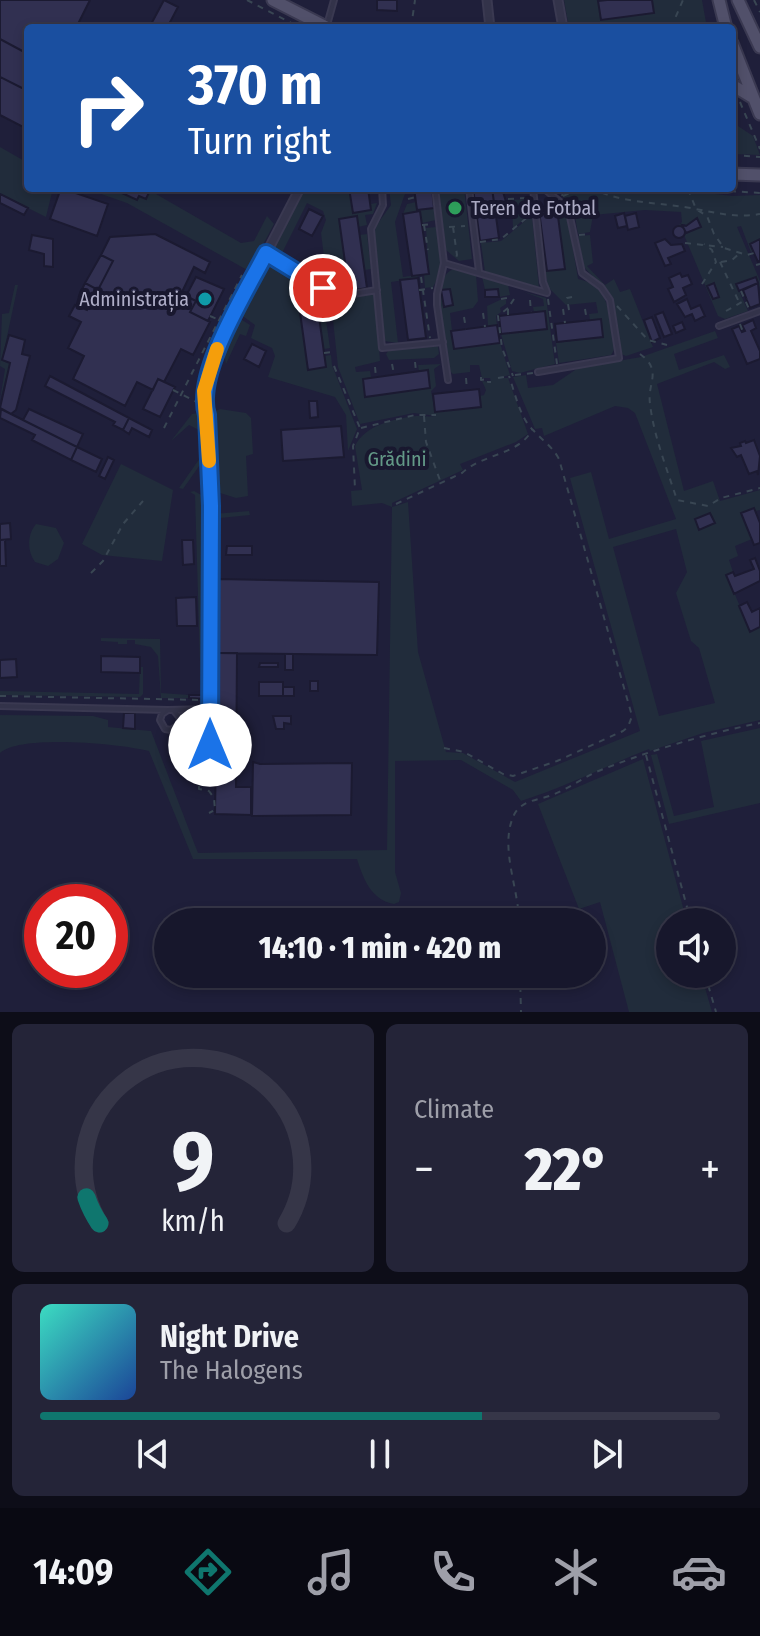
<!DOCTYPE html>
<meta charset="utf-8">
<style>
:root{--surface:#17172c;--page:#242438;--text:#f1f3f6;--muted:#9e9fa9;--line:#363648;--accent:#0f766e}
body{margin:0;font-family:"Fira Sans Condensed",sans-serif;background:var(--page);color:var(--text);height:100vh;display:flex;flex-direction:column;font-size:30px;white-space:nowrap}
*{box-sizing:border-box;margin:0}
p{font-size:26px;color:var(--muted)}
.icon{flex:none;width:44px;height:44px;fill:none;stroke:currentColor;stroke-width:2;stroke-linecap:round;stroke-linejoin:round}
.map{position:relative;height:1012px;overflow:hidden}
.sheet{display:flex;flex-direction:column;gap:12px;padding:12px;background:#0d0d18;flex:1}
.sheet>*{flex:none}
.top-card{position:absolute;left:24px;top:24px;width:712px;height:168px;border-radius:8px;box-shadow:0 4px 12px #0003,0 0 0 2px var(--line);background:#1a4fa0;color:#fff;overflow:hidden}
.controls{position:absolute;left:656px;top:908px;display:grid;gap:16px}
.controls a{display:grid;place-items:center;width:80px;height:80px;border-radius:50%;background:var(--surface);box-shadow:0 4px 12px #0003,0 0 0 2px var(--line);font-size:40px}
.speed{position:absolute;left:24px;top:884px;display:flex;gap:16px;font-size:40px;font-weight:700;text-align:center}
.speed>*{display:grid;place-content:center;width:104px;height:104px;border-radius:50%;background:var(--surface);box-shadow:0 4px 12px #0003,0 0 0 2px var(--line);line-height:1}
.speed .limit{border:12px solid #d22;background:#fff;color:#111}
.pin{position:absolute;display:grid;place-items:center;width:68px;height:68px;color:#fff;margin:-34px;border:4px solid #fff;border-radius:50%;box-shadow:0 2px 8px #0007}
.me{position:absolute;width:88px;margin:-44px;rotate:0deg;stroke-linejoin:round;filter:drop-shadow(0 0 6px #0008)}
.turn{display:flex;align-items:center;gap:28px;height:168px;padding:0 32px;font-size:36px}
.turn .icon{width:104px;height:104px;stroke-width:2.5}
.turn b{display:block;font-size:56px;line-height:68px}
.big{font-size:60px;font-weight:800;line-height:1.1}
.sheet .card{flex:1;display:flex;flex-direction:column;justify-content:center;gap:12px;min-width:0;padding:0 28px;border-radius:12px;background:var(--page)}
.sheet .dial{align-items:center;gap:0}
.dial svg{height:208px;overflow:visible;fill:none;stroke:var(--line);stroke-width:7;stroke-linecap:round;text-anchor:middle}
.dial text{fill:var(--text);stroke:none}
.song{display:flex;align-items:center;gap:24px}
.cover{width:96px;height:96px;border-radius:12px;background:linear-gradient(135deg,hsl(170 70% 55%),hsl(220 70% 35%))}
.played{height:8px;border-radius:4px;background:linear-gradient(90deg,var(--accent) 65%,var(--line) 65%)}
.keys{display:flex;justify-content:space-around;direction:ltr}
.heat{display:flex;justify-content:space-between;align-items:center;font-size:44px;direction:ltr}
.sheet .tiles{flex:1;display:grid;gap:12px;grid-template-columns:1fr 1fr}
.card:last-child{grid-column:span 2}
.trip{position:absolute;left:154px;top:908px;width:452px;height:80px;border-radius:40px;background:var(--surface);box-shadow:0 4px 12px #0003,0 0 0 2px var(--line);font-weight:800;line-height:80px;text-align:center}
.tabs{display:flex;height:128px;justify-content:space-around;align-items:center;background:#090912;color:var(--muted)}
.tabs .icon{width:56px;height:56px}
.tabs .active{color:var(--accent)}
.tabs b{font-size:36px;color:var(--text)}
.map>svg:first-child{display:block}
.green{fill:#212c3b;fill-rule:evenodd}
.building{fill:#313051;stroke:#1b1a31;stroke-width:2}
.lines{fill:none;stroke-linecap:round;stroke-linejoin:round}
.service-casing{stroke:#3a3951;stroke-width:8}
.minor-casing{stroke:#3a3951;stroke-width:11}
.primary-casing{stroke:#3a3951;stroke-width:15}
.path{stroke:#394653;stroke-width:2;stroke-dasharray:6 6;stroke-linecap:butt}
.service{stroke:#33334a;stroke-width:4}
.minor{stroke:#33334a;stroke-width:7}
.primary{stroke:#51506a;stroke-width:11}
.route-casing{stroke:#114b97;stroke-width:20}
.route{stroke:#1a73e8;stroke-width:14}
.slow{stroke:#f59e0b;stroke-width:14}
.leisure-dot{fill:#2e9e5b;stroke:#19182f;stroke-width:3}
.culture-dot{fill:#0f9aa8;stroke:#19182f;stroke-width:3}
.labels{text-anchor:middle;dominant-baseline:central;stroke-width:8;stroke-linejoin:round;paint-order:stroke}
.poi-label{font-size:20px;fill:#aeadc7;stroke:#19182f;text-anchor:start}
.park-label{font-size:20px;fill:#639987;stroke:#19182f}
</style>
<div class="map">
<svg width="760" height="1012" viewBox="0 0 760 1012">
<rect width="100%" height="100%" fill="#1f1f3a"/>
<path class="green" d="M564,0H598L601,20L653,13L652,0H702L707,28H569Z
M732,122L753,136L760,155L733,154Z
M0,147L28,163V188H53L46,217L0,194Z
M84,188H111L137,200L139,196L146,199L149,190L241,243L254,241L267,216L274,224L249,271L127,203Z
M305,188H349L353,213L370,210V204L377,203L373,214L365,215L367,225L358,227L357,216L339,219L349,291L336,294L328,289L321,233L326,220L323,211L307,203L280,257L273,249Z
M389,188H407L395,222L403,277L417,275L418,278L391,282L398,343L384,341L373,239L376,226L391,205Z
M438,188H464L472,259L459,261L446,250Z
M566,188H662L733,196L760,195V239L750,244L753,251L751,252L741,226L737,227L760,281V288L755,277L736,284L748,311L725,319L718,316L684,235L701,227L697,219L686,226L685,224L677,227L682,222L681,212L645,210L593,215L590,232L578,234L573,205L563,197Z
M530,199L531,213L513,229L512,200Z
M416,202L418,210L434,208L436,220L422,223L420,211L403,214L407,204Z
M555,206L563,210L568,219L578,279C605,284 609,307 612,330C614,340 617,347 611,355L559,363L556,343L602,337L590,320L589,314L598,313L596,302L566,305L548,287L545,271L564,269Z
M532,215L539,288L485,272L481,243L501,241Z
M436,227C439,248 445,267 433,287L425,288L424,274L429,273L426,228Z
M367,234L371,269L365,270L359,235Z
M590,235L593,263L587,266L605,285L614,279L620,292L630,289L653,347L626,356L621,354L612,298L584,267L578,236Z
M269,257L322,290L324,306L318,307L316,295L298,298L308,369L326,367L324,356L331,355L332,365L357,429L348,451L346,415L335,397L268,377L275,356L272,348L251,338L255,325L240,314Z
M454,269L476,275L478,301L473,308L450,313L454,348L500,343L510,375L498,378H508L528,434L516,442L460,464L463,470L392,503V507L408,502L418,652L446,752L463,753L515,782L640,731L570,478L591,472L609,539L676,519L635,413L628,408L615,406L544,436L542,428L535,429L513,377L526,375L528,388L553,385L578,368L641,357L715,331L718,338L674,354L679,370L724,355L730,367L725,369L714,362L657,384L684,491L713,481L720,501L760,490V510L755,511L752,539L735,546L738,556L729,560L733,572L727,575L750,631L760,627V720L703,733L650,751L649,749C606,766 565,787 521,801L513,790L461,760L395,761V872L401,893L399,902L394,904C371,900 363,878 357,859H193L149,751C121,744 21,734 0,753V715L93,716L108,720V727L151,731L198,853L387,850L392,507L382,503L352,506L351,491L362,490L355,446C365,425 394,419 416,416C423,416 429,417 436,416L414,413L360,424L338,367L331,301L375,293L380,361L355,367L356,372L370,371L371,377L363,379L365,396L430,388L428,370L419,371L418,365L441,364L434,369L436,386L431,391L435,412L481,407L480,396L484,395L486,390L482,381L491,382L490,378H482L479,365H470V372L453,374L448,369C445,346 427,278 454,269ZM676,529L687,572L676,593L691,641L699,648L715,703L659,716L613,547Z
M482,276L508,285L510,295L499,297L498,289L485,290Z
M15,285H18L2,360L10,363L0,400L5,369L0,366L2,314L9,313Z
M524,292L546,298L555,364L520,373L512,371L501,334L547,329L545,311L534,312L533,307L544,306L543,299Z
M500,300H506V304L500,308L501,312L496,316L497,325L488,326L487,306Z
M325,313L330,348L324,349L319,314Z
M239,318L250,325L246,336L240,334L226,364L223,348Z
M438,346L439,354L434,358L389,360L386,354L389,350Z
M220,409L246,413L251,418L253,454L246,456L248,496L236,498L217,492L215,487L212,418L213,412Z
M199,413L202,418L204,459L183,489L179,488L200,458L201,431L189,425L171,441L192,414Z
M121,464L173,490L162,561L102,555L82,544Z
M194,491L203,496L208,509L206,695H201L195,495L190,492Z
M249,511L250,515L220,518L219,555L215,552L214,514Z
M36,524L56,528L64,543L58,559L48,566L35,562C27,551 27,535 36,524Z
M101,638L160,639L161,693L189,695V698H161L158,656L151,647L135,644V640H127V644H118V642L101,641Z
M140,667H143V694L140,697L0,695V691L139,694Z
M193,713H201L205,718V733L200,738H192L189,734L188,717Z
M760,728V803L669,824L651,755L657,754L674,816L714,807L701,741Z
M643,759L687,922H670V974H701L712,1012H629L600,902L579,909L538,804Z"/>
<path class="building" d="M0,0H90L76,28H28V54L0,39Z
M164,0L178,7L167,28H149Z
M377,0H397V11L377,10Z
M607,0H652L654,13L601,20L598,1Z
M0,39L28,54V91L0,77Z
M0,77L28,91V122L25,128L0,115Z
M61,188L108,204L97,236L50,219Z
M111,188H151L146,199L139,196L137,200Z
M349,188H368L371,210L353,213Z
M414,188H432L434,208L417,210Z
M473,188H492L499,238L480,241Z
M492,188H502L506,202L494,203Z
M0,194L28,208L24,215L0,203Z
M309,209L323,216L312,236L299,229Z
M557,209L565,269L547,271L539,211Z
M420,211L429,274L412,276L403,214Z
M624,213L627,226L618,228L615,216Z
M636,213L639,227L628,230L625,216Z
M357,216L367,288L349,291L339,219Z
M697,218L701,227L686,233L682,225L686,226Z
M673 232a6 6 0 1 1 12 0a6 6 0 1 1-12 0Z
M155,234L210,262L205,273L194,267L181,294L196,301L190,312L210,322L193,355L181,349L164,382L158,379L153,390L137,382L125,406L73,379L84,356L68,348L81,322L69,316L75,305L87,310L91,302L79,296L85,283L98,290L113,261L101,255L110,237Z
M32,235L53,239V267L44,266V254L29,250Z
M665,239L671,245L682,244L685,251L668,258L671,264L665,266L655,243Z
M760,239V261L758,262L750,244Z
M101,255L113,261L98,290L85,283Z
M680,273L682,277L688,275L692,284L683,288L686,295L674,302L668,289L673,287L669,278Z
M196,277L224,289L208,321L190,312L196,301L186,296Z
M756,277L758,283L739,291L736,284Z
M418,278L426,338L408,340L400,280Z
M714,283L719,297L713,299L707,286Z
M758,283L760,304L750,308L743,290Z
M450,289L453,305L444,307L441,290Z
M498,289L499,297H485V290Z
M316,295L326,367L308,370L298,298Z
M687,299L691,309L700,305L705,316L695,321L692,314L685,317L677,304Z
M545,311L547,329L501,334L499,316Z
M663,312L672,334L664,337L655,315Z
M652,317L660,338L652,342L644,320Z
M601,319L603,337L557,342L555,324Z
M753,320L756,328L751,331L760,351V359L747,364L732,329L739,326L742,332L745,331L742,325Z
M682,322L685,329L676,333L673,326Z
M497,325L500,343L454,349L451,331Z
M9,335L25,340L22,354L30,356L16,410L11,414L0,408L10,363L2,360Z
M252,344L266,351L259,367L244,359Z
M428,370L430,388L365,397L363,379Z
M50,376L129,418L123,430L113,425L115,422L45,386Z
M158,379L175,387L160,417L143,409Z
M479,389L481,407L435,412L433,394Z
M309,401H317L318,417L310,418Z
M1,409L77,447L71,460L32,440L35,435L0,418Z
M29,409L83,434L77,447L23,420Z
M129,418L152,430L149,437L132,428L129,434L123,430Z
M341,426L344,457L283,461L281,430Z
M754,440L760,456L758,475L757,471L749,474L741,455L737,457L731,448L741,446L740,443L745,441L746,443Z
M77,447L102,459L96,472L71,460Z
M108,457L114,460L105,479L99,476Z
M754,508L760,523V543L754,545L741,513Z
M710,513L715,523L699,530L695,519Z
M10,523L11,539L0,540V524Z
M0,540H5L6,566H0Z
M182,540H193L194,564L183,565Z
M227,546H252V555H226Z
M755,558L760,571V581L734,594L726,575L733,572L735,576L754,569L750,560Z
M219,579L379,582L377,655L218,653Z
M196,597L197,626H177L176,598Z
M747,602L752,612L760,608V627L750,632L739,606Z
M218,653H237L236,787H251V815L215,814L216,750H226V731H217Z
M285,654H293V670H285Z
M101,656L140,657V673L101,672Z
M16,659L17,677L0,678V660Z
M260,663H278V667H259Z
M310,681H318V691H310Z
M259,682H283V696H259Z
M283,687H294V696H283Z
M189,695H206V699L189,698Z
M124,713H135V729L123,728Z
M213,714H217V742H212Z
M273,716H291V724L284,723V729H276Z
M199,758H216V780L200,779Z
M253,762L260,764L352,763L351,815L252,816Z"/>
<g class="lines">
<g class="service-casing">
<path id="service" d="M327,25L334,0
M382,188L383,205L371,229L382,348L443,342
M435,188L444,263L437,294V305L448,380
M469,188L479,272
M533,188L543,282L547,292
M266,253L323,288L328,295H347L377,290
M444,263L547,293
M719,326L760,311
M538,372L619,358L610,300L601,287L582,273L568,208L543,188
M0,706L168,710
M174,711L180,718L179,725L171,730L165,729L160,720L162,714L168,710L210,709
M171,730L180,745H210L211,658"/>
</g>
<g class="minor-casing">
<path id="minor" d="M487,0L490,28
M558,0L563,28
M211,658V506L204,391L217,349L300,188"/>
</g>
<g class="primary-casing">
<path id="primary" d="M273,0L328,28
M719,0L726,28
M738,0L760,47
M732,43L760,114
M732,85L752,97
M732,174L760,175"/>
</g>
<path class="path" d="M247,0L301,28
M754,0L760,12
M411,28L415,0
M671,28L683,0
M740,102L760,149
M732,155L760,157
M591,188C621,203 653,202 684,207C710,211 734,219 760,214
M682,188L760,193
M688,189L696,209L707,216L714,234L724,248L747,255L754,253
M562,196L564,188
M563,196L577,190L591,189
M408,199L416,197
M508,199L526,198
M422,225L433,224
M424,225L428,250
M449,227L465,226
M453,227L457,255L455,260
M579,235L590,234
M480,242L501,239L529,216
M685,243L723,247
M720,262L739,302
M721,262L732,260L740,253
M756,265L760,264
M421,277L430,338
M702,284L716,262L712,250L704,244
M419,290L433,288
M741,291L749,309
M501,299L507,298
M548,299L557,364
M530,300L531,312
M617,306L648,340L667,345
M508,308L498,316L502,348L513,376
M563,309L565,323
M585,309L587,321
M569,310L567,298L572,297
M318,311L328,309
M726,311L747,299
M483,313L485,327
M508,315V308L514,299
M210,316L224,322
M464,317L466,329
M740,324L743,332
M324,353L333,352
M640,354C663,371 647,382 650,404C654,437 667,469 677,500L708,506L721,498L760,488
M415,362L416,371
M392,364L394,374
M334,366L360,428L353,446L355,489
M375,367L376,377
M515,375L533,373
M481,377V380L488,379V382H491
M466,378L467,390
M498,378L509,376
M173,390L197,402
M424,416L426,442L441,483
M164,428L242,275
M361,428L415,415H436
M396,504L462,473C482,454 519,455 532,430
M91,573L103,561L123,524L143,501
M0,696L203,700
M185,720H203
M444,748L464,752L503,774L513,776L557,761L623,731L628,727L632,716L559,459C552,446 543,441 533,430C520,418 515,393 509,376
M198,750L199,789L209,791L214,798L215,810L209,813
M646,755L691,922
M519,922C519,888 498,845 515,813C523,800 539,800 552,795C568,789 581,779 596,772C648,751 705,734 760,723
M520,974L521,1012
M705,974L716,1012"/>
<use href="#service" class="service"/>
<use href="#minor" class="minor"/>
<use href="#primary" class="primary"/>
</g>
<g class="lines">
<g class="route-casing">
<path id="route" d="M210,745L211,506L207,415C194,374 246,292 266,253L323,288"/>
</g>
<use href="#route" class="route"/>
<path class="slow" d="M209,461L204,391L217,349"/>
</g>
<circle class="leisure-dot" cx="455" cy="208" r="8"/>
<circle class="culture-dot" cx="205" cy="299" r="8"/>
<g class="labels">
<g class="poi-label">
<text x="471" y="208">Teren de Fotbal</text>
<text x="189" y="299" text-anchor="end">Administrația</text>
</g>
<g class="park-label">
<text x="397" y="459">Grădini</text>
</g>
</g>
</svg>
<div class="controls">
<a><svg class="icon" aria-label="sound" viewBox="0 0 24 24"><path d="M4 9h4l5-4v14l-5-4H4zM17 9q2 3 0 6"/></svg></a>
</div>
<div class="speed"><div class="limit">20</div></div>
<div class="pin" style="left:323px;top:288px;background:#d93025"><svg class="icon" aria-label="arrive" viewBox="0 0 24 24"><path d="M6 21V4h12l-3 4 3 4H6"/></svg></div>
<svg class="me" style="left:210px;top:745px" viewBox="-20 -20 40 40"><circle r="19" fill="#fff"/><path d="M0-13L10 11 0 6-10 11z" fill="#1a73e8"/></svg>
<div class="trip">14:10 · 1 min · 420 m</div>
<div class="top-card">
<div class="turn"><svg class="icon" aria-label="right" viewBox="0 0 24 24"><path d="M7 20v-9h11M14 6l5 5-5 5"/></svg><div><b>370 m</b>Turn right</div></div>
</div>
</div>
<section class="sheet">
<div class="tiles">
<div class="card dial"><svg viewBox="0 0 100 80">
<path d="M14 69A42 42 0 1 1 86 69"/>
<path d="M14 69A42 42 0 0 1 9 59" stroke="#0f766e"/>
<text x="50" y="56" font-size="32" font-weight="700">9</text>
<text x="50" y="72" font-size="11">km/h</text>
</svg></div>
<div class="card"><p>Climate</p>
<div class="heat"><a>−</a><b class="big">22°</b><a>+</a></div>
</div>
<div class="card">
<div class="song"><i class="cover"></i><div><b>Night Drive</b><p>The Halogens</p></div></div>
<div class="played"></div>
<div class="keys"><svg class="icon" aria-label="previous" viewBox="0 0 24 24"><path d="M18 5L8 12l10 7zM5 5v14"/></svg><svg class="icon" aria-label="pause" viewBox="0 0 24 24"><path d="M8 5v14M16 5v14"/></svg><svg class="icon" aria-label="next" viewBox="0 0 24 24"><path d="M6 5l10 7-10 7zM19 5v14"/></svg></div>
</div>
</div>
</section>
<nav class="tabs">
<b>14:09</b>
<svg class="icon active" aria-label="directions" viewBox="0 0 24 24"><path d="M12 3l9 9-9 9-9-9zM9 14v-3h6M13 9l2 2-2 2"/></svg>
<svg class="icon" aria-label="music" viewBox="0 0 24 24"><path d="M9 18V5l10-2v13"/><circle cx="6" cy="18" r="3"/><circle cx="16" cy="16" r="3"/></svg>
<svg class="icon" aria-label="phone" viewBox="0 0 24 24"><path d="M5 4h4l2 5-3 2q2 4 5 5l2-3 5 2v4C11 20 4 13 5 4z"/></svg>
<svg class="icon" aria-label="climate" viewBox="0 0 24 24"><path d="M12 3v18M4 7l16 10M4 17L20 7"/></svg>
<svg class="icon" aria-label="car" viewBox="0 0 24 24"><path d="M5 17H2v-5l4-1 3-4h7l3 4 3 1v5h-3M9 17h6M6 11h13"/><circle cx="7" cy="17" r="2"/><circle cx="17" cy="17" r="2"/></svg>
</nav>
